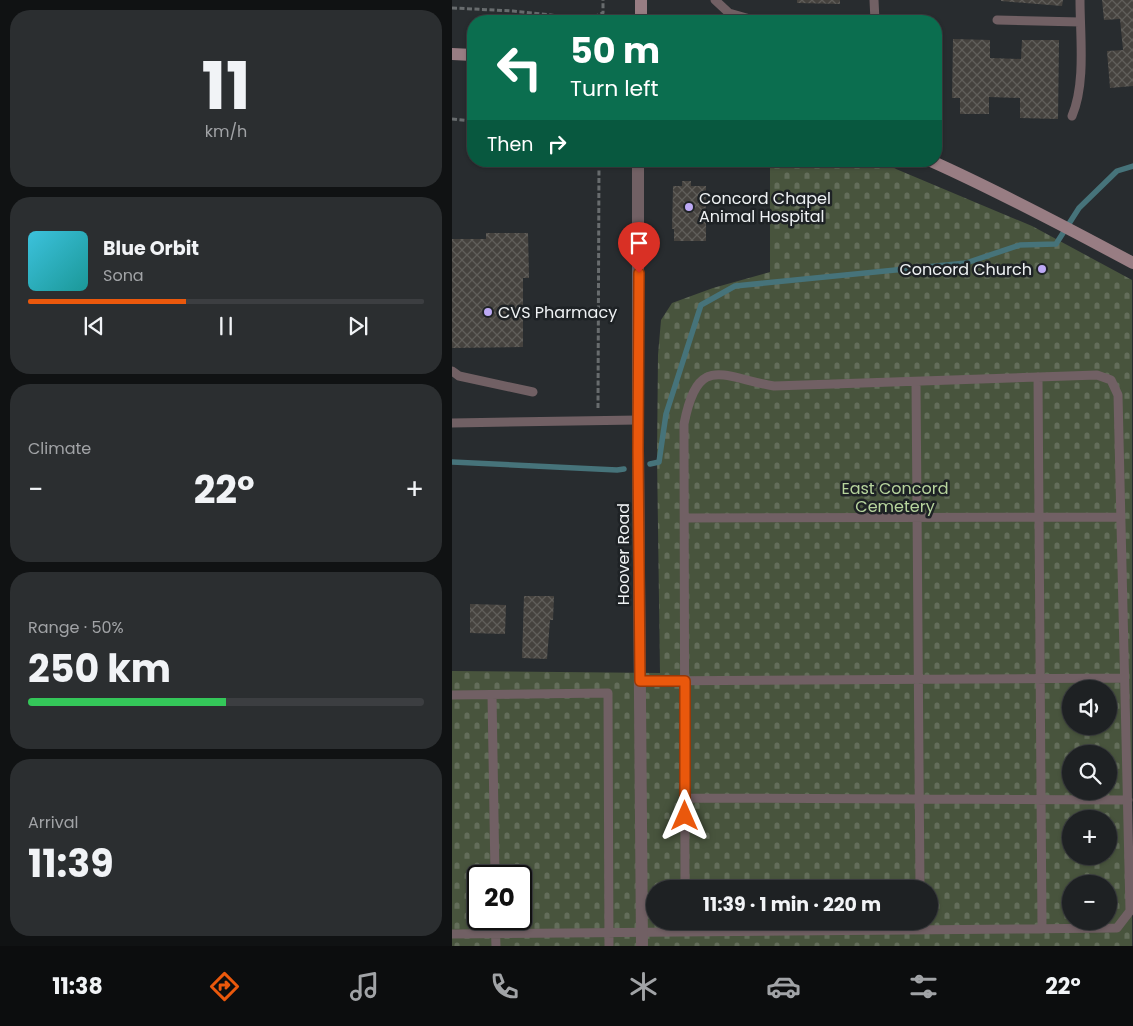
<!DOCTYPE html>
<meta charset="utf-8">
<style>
:root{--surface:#1e2123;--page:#2b2e30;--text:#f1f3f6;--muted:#a1a3a6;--line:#3c3e41;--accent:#ea580c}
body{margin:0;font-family:Poppins,sans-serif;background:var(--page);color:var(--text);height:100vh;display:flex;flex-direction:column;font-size:19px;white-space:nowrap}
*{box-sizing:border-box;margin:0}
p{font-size:16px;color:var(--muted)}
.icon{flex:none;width:28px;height:28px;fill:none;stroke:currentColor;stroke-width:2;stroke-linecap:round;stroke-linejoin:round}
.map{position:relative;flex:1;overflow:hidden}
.details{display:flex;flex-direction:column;gap:10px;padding:10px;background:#101213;width:452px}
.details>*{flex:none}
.hud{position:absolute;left:15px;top:15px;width:475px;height:152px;border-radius:20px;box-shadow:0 1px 4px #0004,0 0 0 1px var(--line);background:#0b6e4f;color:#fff;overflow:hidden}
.tools{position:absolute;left:610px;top:680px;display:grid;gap:10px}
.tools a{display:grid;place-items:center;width:55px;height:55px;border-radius:50%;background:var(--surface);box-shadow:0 1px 4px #0004,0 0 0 1px var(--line);font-size:25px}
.speed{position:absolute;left:15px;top:865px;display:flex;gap:10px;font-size:25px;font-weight:700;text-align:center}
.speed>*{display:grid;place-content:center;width:65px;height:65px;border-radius:50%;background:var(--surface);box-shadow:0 1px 4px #0004,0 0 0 1px var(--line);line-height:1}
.speed .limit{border:2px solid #111;border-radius:8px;background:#fff;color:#111}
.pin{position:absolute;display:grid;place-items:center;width:42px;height:42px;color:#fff;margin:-51px -21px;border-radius:50% 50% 50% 0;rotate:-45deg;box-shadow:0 0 5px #0007}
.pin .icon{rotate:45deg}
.me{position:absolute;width:55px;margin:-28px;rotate:0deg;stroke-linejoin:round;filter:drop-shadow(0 0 4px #0008)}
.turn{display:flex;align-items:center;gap:18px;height:105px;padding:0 20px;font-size:22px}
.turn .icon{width:65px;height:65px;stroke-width:2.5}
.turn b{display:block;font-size:35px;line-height:42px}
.then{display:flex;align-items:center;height:48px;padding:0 20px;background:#0003;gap:10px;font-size:19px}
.big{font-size:38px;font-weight:700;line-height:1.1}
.details .tile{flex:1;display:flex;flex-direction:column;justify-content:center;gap:8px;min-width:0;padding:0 18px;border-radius:20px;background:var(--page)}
.details .dial{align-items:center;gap:0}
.dial b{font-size:65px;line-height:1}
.song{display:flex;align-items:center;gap:15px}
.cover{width:60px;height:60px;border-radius:8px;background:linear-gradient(135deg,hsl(190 70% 55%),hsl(180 70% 35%))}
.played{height:5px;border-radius:2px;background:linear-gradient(90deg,var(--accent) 40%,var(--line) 40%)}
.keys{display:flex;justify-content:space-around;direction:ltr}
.heat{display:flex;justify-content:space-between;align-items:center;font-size:28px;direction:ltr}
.charge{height:8px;border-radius:4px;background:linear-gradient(90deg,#34c759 50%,var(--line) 0)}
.trip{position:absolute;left:194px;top:880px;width:292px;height:50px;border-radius:25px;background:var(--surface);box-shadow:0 1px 4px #0004,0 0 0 1px var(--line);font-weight:700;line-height:50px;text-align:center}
.menu{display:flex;height:80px;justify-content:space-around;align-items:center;background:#0c0d0e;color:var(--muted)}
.menu .icon{width:35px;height:35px}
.menu .on{color:var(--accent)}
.menu b{font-size:22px;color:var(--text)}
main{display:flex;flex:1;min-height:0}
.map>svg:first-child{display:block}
.cemetery{fill:url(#cemetery-stones);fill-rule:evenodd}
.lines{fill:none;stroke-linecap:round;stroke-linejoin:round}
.stream{stroke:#46737a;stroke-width:5.5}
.building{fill:url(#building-cross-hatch)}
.path{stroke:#686c6e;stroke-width:3;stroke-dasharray:5 2.5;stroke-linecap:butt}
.service{stroke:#716064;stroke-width:9}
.tertiary{stroke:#716064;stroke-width:12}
.secondary{stroke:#987d83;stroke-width:12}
.route-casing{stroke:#983908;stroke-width:12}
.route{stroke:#ea580c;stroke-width:9}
.poi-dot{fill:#bda9f5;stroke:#1e2225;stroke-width:2}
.labels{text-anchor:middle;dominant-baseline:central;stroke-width:5;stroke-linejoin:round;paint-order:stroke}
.poi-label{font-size:16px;fill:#eff2f4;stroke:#1e2225;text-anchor:start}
.park-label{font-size:16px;fill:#b7d49d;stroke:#1e2225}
.street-label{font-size:16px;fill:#eff2f4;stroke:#1e2225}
</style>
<main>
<section class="details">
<div class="tile dial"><b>11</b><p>km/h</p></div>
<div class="tile">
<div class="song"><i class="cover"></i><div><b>Blue Orbit</b><p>Sona</p></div></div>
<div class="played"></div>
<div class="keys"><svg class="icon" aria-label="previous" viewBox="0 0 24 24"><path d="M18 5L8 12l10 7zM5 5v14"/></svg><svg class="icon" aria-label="pause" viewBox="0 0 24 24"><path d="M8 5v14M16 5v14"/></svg><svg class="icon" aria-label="next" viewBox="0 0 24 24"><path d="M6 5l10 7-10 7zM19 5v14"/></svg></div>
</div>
<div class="tile"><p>Climate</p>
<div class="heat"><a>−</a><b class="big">22°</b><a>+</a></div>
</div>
<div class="tile"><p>Range · 50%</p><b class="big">250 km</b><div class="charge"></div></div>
<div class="tile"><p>Arrival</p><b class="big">11:39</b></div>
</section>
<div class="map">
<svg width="681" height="946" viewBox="0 0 681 946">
<defs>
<pattern id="cemetery-stones" width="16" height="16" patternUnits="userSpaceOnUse" patternTransform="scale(1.25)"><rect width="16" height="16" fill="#48543d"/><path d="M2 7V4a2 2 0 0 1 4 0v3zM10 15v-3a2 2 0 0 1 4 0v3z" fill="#636d5a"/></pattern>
<pattern id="building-cross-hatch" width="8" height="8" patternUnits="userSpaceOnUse" patternTransform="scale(1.25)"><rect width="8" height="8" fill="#45423e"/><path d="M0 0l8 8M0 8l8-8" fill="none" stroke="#605e5a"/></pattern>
</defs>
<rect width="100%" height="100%" fill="#282c2f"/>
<path class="cemetery" d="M318,161H425L580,226L680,280V946H0V671L208,673L205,456L206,355L209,320L220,303L261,288L318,272ZM619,689H656V726H619ZM619,754H656V791H619ZM619,819H656V856H619ZM26,876H69V919H26ZM619,884H656V921H619ZM202,889H478V921H202Z"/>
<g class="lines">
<path class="stream" d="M0,462L165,470L172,469
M198,464L207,462L214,414L249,305L283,286L514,263L568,245L604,244L627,208L665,171L681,166"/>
</g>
<path class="building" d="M345,0H388V4L345,3Z
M549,0H611L610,6L549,1Z
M650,0H681V86L658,88L655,51L671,50L668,19L652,20Z
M501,39L538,40V58L569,59L570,40H607L606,119L568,118V98L537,97V114H508V98H500Z
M230,181H239V186H254V241H222V229H220L221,186H230Z
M34,233H76L77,278H71V347L0,348V239H34Z
M72,596H102L101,620H98L95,659L70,658Z
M18,604L54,605L53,634L18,633Z"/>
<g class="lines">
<path class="path" d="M0,8L61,11L136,19L151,13V0
M0,119L21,121
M146,408L147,161"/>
<path class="service" d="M263,0L277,13L305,21
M422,0L423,21
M545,20L628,22
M620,116C634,83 628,36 628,0
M0,371L7,376L81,392
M586,377L590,929
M464,382L468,889
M0,423L186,420
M233,518L669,517
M188,681L672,678
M0,695L156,693L157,946
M40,695L43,876
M233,798L676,800
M43,919L44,946
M0,934L665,928L678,911L666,395L659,380L645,375L322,386C269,377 246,353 232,424L233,889"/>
<path class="tertiary" d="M186,161V450L190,946"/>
<path class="secondary" d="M189,21V0
M0,54L21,55
M479,161C548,192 614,227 681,263"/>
</g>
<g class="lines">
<g class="route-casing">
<path id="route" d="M187,273L186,450L188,681H233V816"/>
</g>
<use href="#route" class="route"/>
</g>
<g class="poi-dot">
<circle cx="237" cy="207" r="5"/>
<circle cx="590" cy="269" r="5"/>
<circle cx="36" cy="312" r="5"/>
</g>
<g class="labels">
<g class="poi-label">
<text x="247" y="198">Concord Chapel<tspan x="247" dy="18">Animal Hospital</tspan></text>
<text x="580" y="269" text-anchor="end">Concord Church</text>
<text x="46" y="312">CVS Pharmacy</text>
</g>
<g class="park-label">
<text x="443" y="488">East Concord<tspan x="443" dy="18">Cemetery</tspan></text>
</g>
<g class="street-label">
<text transform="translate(171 554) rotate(-90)">Hoover Road</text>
</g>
</g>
</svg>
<div class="tools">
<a><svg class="icon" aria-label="sound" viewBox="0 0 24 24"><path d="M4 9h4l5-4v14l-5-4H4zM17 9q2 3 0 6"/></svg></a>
<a><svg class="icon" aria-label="search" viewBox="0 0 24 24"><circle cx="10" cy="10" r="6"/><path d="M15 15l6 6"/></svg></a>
<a>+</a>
<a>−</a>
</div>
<div class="speed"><div class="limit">20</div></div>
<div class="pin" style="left:187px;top:273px;background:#d93025"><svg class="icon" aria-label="arrive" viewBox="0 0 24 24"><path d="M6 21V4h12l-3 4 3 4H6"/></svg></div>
<svg class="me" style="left:233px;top:816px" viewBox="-20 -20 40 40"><path d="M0-17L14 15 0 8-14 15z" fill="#ea580c" stroke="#fff" stroke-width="4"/></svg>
<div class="trip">11:39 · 1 min · 220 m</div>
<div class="hud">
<div class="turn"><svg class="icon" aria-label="left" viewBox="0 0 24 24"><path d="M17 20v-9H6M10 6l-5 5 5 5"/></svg><div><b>50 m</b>Turn left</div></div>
<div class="then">Then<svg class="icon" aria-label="right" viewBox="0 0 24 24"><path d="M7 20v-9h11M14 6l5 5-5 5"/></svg></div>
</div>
</div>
</main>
<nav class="menu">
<b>11:38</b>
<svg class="icon on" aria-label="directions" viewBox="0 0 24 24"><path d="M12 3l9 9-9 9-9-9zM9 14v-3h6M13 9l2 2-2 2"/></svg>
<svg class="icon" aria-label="music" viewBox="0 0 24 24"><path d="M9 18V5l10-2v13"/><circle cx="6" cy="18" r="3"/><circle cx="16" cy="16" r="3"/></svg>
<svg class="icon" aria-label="phone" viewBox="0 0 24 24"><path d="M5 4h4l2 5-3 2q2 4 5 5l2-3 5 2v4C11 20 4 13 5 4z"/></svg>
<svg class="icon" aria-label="climate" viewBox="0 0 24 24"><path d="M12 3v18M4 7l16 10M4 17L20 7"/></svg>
<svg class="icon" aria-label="car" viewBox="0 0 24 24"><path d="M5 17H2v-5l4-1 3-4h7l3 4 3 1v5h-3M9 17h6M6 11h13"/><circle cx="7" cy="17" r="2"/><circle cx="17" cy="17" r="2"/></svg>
<svg class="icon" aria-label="filters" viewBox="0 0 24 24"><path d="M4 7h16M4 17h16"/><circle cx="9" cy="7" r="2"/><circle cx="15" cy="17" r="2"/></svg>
<b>22°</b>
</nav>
